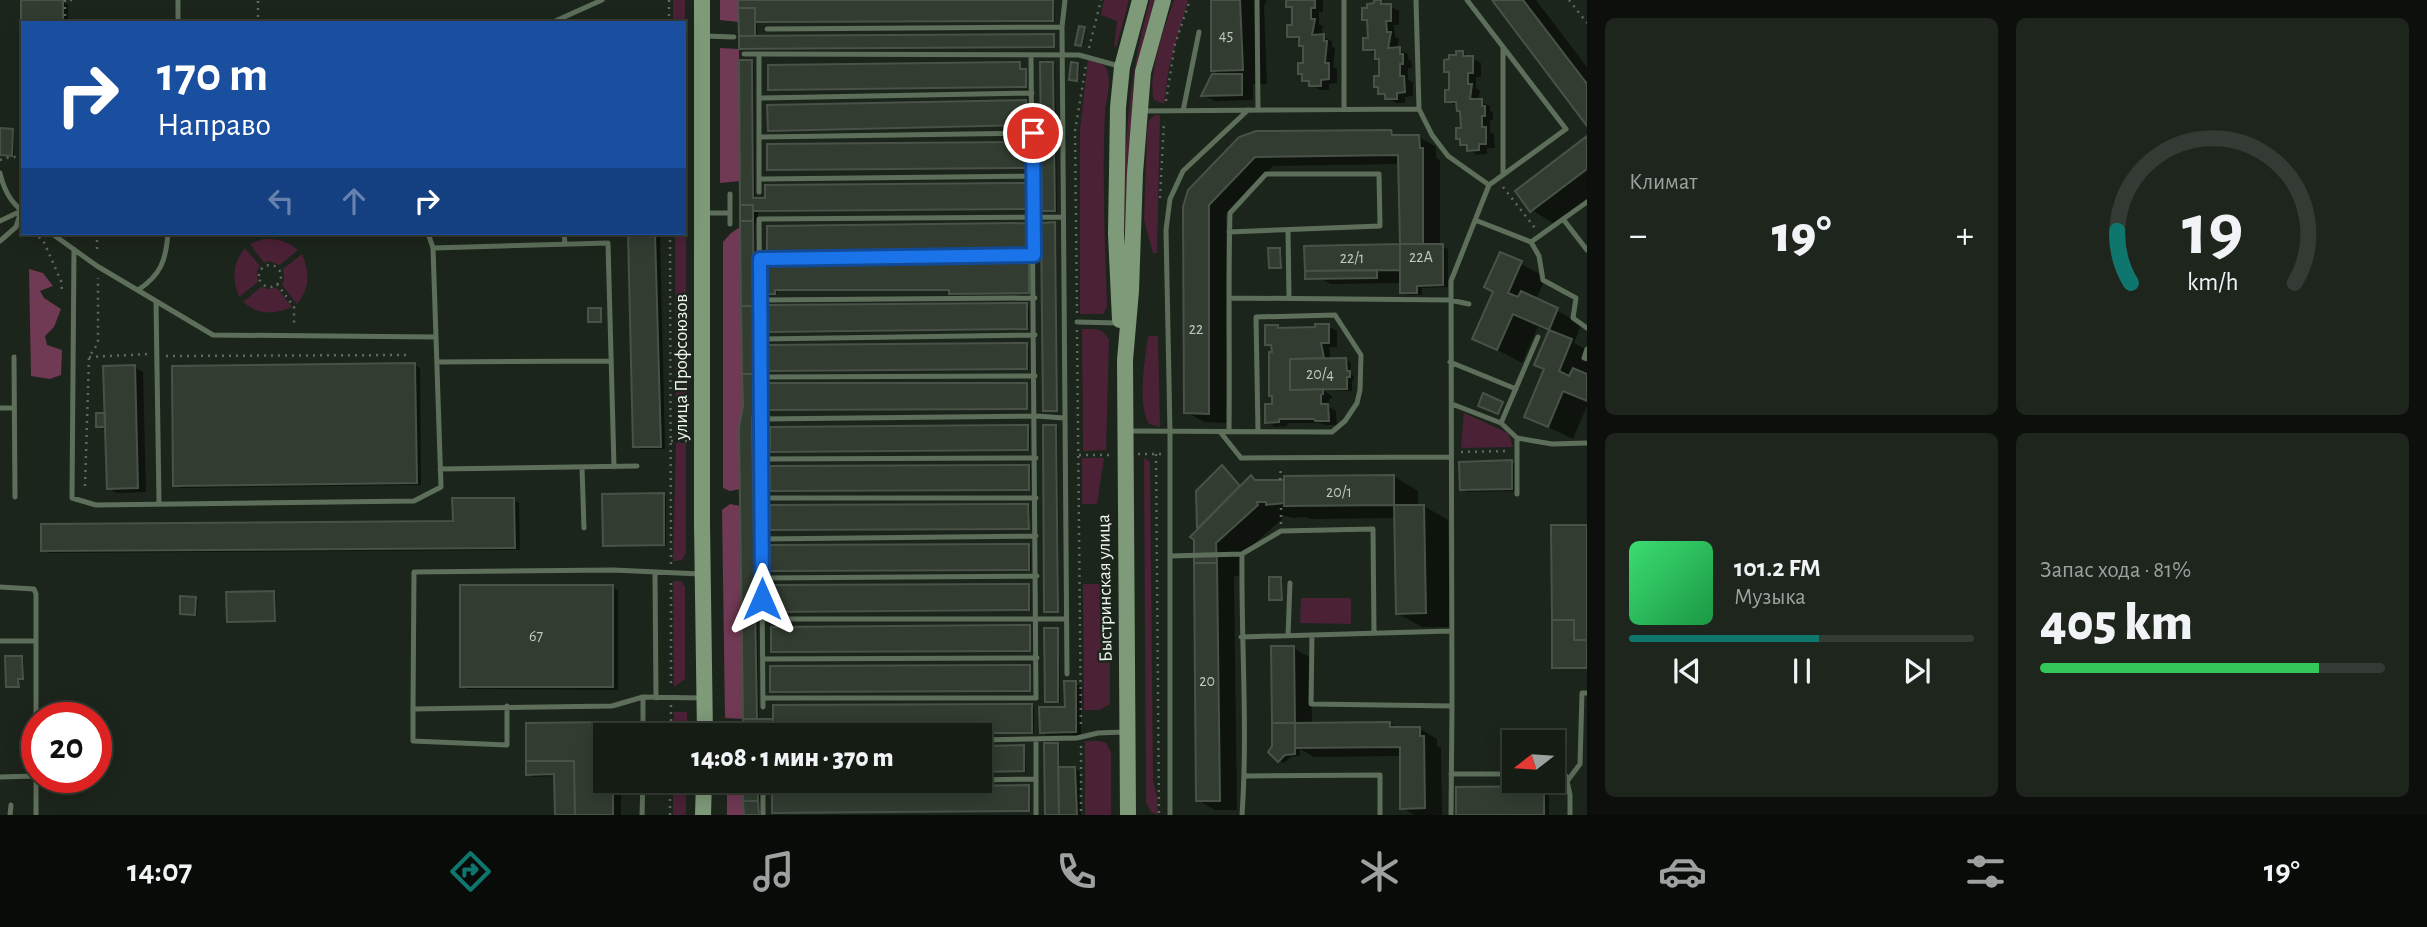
<!DOCTYPE html>
<html lang="ru">
<meta charset="utf-8">
<style>
:root{--surface:#151c14;--page:#1e251d;--text:#f1f3f6;--muted:#9da1a0;--line:#343a34;--accent:#0f766e}
body{margin:0;font-family:"Alegreya Sans",sans-serif;background:var(--page);color:var(--text);height:100vh;display:flex;flex-direction:column;font-size:26px;white-space:nowrap}
*{box-sizing:border-box;margin:0}
p{font-size:23px;color:var(--muted)}
.icon{flex:none;width:38px;height:38px;fill:none;stroke:currentColor;stroke-width:2;stroke-linecap:round;stroke-linejoin:round}
.map{position:relative;flex:1;overflow:hidden}
.side{display:flex;flex-direction:column;gap:18px;padding:18px;background:#0c0f0b;width:840px}
.side>*{flex:none}
.top-card{position:absolute;left:21px;top:21px;width:665px;height:214px;border-radius:0px;box-shadow:0 4px 18px #0003,0 0 0 2px var(--line);background:#1a4fa0;color:#fff;overflow:hidden}
.needle{width:46px;rotate:253deg}
.fabs{position:absolute;left:1502px;top:730px;display:grid;gap:14px}
.fabs a{display:grid;place-items:center;width:63px;height:63px;border-radius:0px;background:var(--surface);box-shadow:0 4px 18px #0003,0 0 0 2px var(--line);font-size:35px}
.speed{position:absolute;left:21px;top:702px;display:flex;gap:14px;font-size:35px;font-weight:700;text-align:center}
.speed>*{display:grid;place-content:center;width:91px;height:91px;border-radius:50%;background:var(--surface);box-shadow:0 4px 18px #0003,0 0 0 2px var(--line);line-height:1}
.speed .limit{border:10px solid #d22;background:#fff;color:#111}
.pin{position:absolute;display:grid;place-items:center;width:60px;height:60px;color:#fff;margin:-30px;border:4px solid #fff;border-radius:50%;box-shadow:0 2px 7px #0007}
.me{position:absolute;width:77px;margin:-38px;rotate:0deg;stroke-linejoin:round;filter:drop-shadow(0 0 5px #0008)}
.turn{display:flex;align-items:center;gap:24px;height:147px;padding:0 21px;font-size:32px}
.turn .icon{width:91px;height:91px;stroke-width:2.5}
.turn b{display:block;font-size:49px;line-height:60px}
.lanes{display:flex;align-items:center;height:66px;padding:0 21px;background:#0003;justify-content:center;gap:35px;direction:ltr}
.lanes .off{opacity:.35}
.big{font-size:52px;font-weight:800;line-height:1.1}
.side .card{flex:1;display:flex;flex-direction:column;justify-content:center;gap:10px;min-width:0;padding:0 24px;border-radius:10px;background:var(--page)}
.side .dial{align-items:center;gap:0}
.dial svg{height:182px;overflow:visible;fill:none;stroke:var(--line);stroke-width:7;stroke-linecap:round;text-anchor:middle}
.dial text{fill:var(--text);stroke:none}
.song{display:flex;align-items:center;gap:21px}
.cover{width:84px;height:84px;border-radius:10px;background:linear-gradient(135deg,hsl(140 70% 55%),hsl(140 70% 35%))}
.played{height:7px;border-radius:4px;background:linear-gradient(90deg,var(--accent) 55%,var(--line) 55%)}
.keys{display:flex;justify-content:space-around;direction:ltr}
.heat{display:flex;justify-content:space-between;align-items:center;font-size:38px;direction:ltr}
.charge{height:10px;border-radius:5px;background:linear-gradient(90deg,#34c759 81%,var(--line) 0)}
.side .tiles{flex:1;display:grid;gap:18px;grid-template-columns:repeat(2,1fr)}
.trip{position:absolute;left:593px;top:723px;width:399px;height:70px;border-radius:0px;background:var(--surface);box-shadow:0 4px 18px #0003,0 0 0 2px var(--line);font-weight:800;line-height:70px;text-align:center}
.dock{display:flex;height:112px;justify-content:space-around;align-items:center;background:#080b08;color:var(--muted)}
.dock .icon{width:49px;height:49px}
.dock .current{color:var(--accent)}
.dock b{font-size:32px;color:var(--text)}
main{display:flex;flex:1;min-height:0}
.map>svg:first-child{display:block}
.green{fill:#4b2136}
.forest{fill:#703954}
.shadow{fill:#0007}
.building{fill:#323c31;stroke:#485247;stroke-width:2}
.lines{fill:none;stroke-linecap:round;stroke-linejoin:round}
.path{stroke:#60685f;stroke-width:2.5;stroke-dasharray:2 5;stroke-linecap:butt}
.service{stroke:#5d6f5a;stroke-width:5}
.secondary{stroke:#7e9a79;stroke-width:16}
.route-casing{stroke:#114b97;stroke-width:18}
.route{stroke:#1a73e8;stroke-width:12}
.labels{text-anchor:middle;dominant-baseline:central;stroke-width:5;stroke-linejoin:round;paint-order:stroke}
.number-label{font-size:16px;fill:#c0c8c0}
.street-label{font-size:19px;fill:#f0f6ef;stroke:#1c251b}
</style>
<main>
<div class="map">
<svg width="1587" height="815" viewBox="0 0 1587 815">
<rect width="100%" height="100%" fill="#1c251b"/>
<path class="green" d="M673,0H685L687,439H676L675,233H684V23H673Z
M1104,0H1129L1117,45L1114,48L1117,21L1101,15Z
M1150,0H1154L1134,85L1127,281C1121,187 1124,91 1150,0Z
M1174,0H1188L1169,67L1164,104L1154,100C1147,75 1165,26 1174,0Z
M1088,60L1104,65C1114,80 1106,96 1105,112C1102,177 1105,243 1107,307L1103,314H1080V129Z
M1155,115H1160L1157,253H1153L1144,220L1147,132L1149,120Z
M263,239C277,239 287,240 298,250L280,265L269,261L264,263L250,244Z
M245,248L260,266L257,271L258,282L239,297C232,278 232,264 245,248Z
M302,254C310,273 310,288 297,304L282,285L284,280L283,269Z
M261,287L267,289L277,288L292,307C274,315 259,315 243,302Z
M1082,329C1095,329 1103,327 1109,340L1106,450L1083,451Z
M1148,336H1158L1160,427L1149,424C1137,401 1145,361 1148,336Z
M1464,413L1508,433L1513,447L1461,448Z
M676,443H686V553L682,560L673,561Z
M1082,458H1104L1097,504H1082Z
M1144,458L1150,462L1153,781L1157,797L1158,815L1151,812L1146,802Z
M673,581H681L685,587V679L674,687Z
M1083,584H1102L1110,615V704L1100,710H1084Z
M1301,598H1351V624L1300,623Z
M674,712H687V735H673Z
M1085,741H1099L1106,743L1111,752V815H1085Z
M673,781H686V815H673Z"/>
<path class="forest" d="M720,0H738L739,22L720,20Z
M720,48L739,49V60L740,181L720,183Z
M740,227L743,406L739,428L740,489L730,491L723,488V242L731,233Z
M29,269L43,273L53,286L40,291L44,298L61,309L54,327L45,336L47,345L62,350L61,375L50,379L31,376Z
M730,504L740,506L743,719L725,718L722,510Z
M727,781H743L744,815H727Z"/>
<path class="shadow" d="M23,0H60L68,5V23H23Z
M740,0H1054L1055,21L757,22V37L1053,36L1055,37V47L743,49Z
M1212,0H1267L1264,6L1267,84H1253V100L1215,101L1203,95L1222,76L1213,70Z
M1288,0H1323V12H1319V24L1323,26L1321,36L1332,41V46L1335,48L1333,67L1337,69V83L1329,84V90H1320L1304,80V76L1300,73L1305,65L1304,47L1301,45V41L1289,36L1294,27L1293,9L1288,6Z
M1494,0H1536L1587,67V123Z
M1380,1L1399,11V25H1394L1395,37L1399,39L1397,49L1408,54V59L1411,61L1412,68H1408V80L1413,82V96L1405,97V103H1396L1380,93V89L1376,86L1380,78V60L1377,58L1376,54L1365,49L1370,40L1369,22L1364,19L1369,10Z
M1084,29L1086,30L1083,46L1079,45Z
M1462,52L1481,63V77H1476V88L1480,91L1478,101L1490,106V111L1493,113V120H1490V132L1494,134L1495,148H1487V154L1477,155L1462,144L1461,140L1458,138L1462,129V112L1458,106L1447,101L1451,91V74L1446,71Z
M751,61L754,63L755,200L1028,186V209L758,211V223H755L756,309L759,311L760,376H757V410L754,421L759,720L1032,706L1034,707V733L745,735L741,428L745,406Z
M1019,64L1021,71L1027,72V87L770,89Z
M1053,64L1055,65L1057,212H1045L1043,210Z
M1078,64L1080,65L1078,81L1073,80Z
M1026,102L1028,103V126L772,131Z
M0,130L14,131V156L0,155Z
M1391,132L1399,137H1419L1436,147V158L1440,160V246L1448,249V287L1422,288V295H1407L1402,292V283L1331,284L1321,279L1401,246L1400,164L1273,166L1226,215V423L1204,422L1186,412L1185,208L1240,139Z
M1587,138V201L1556,225L1532,210Z
M1027,144L1029,145V168L769,169Z
M1054,224L1056,225L1058,411H1046L1044,410Z
M1027,225L1029,226V249L771,252Z
M629,233H660L665,449H640L635,446Z
M1280,250L1282,251V268H1272L1270,267Z
M1501,254L1546,277L1536,300L1582,324L1574,343L1587,350V406L1573,439L1526,416L1546,370L1536,365L1550,332L1538,327L1522,363L1475,338L1495,292Z
M1028,265L1030,266V294H953L951,290L777,291V294H771L769,267Z
M1027,305L1029,306V329L771,332Z
M1328,326L1337,331V347H1329L1331,360H1346L1351,363V374L1354,376V379L1352,380V391H1324L1332,396V398L1329,399V407L1336,411L1337,425H1325L1320,423H1287V426L1275,427L1267,422L1274,406L1273,348L1267,344L1278,327L1282,329H1317Z
M1027,345L1029,346V369L768,370Z
M415,365L420,368L421,485L180,488L175,485Z
M134,367L143,372L146,492L117,493L108,488L107,431L98,426Z
M1026,385L1028,386V409L770,410Z
M1028,427L1030,428V451H772Z
M1055,427L1058,428L1059,612H1048Z
M1511,462L1517,465V491L1467,492L1462,489Z
M1028,467L1031,468L1030,491L772,490Z
M1224,469L1241,488L1252,478L1259,482L1394,476L1418,491V506H1424L1448,520L1450,627H1422L1397,613L1396,518L1311,519L1306,517L1293,518L1281,515L1282,519L1240,557L1241,576H1234L1237,810H1215L1198,800V492Z
M664,495L666,496V546L604,545Z
M514,500L519,503L520,550L48,553L43,550L455,523Z
M1028,506L1030,507V529L774,530Z
M1029,546L1031,547V570H772Z
M1281,578L1283,580V600H1273L1271,599Z
M1028,585L1030,587L1031,610L774,612Z
M612,587L618,590V690L467,689L462,686Z
M274,593L276,594V622H230Z
M196,599L198,600L197,615L181,613Z
M1029,627L1031,628V651H773Z
M1057,629L1059,630L1060,703H1048L1046,701Z
M1293,648L1311,658L1312,724L1390,723L1399,729H1420L1437,739V746L1441,748L1442,815H1415L1402,808L1401,756L1314,757L1300,749V756L1291,757L1284,763L1279,760L1274,746Z
M22,658L24,659V679H20V687H10L8,686Z
M1029,667L1031,668V691H772Z
M1075,683L1081,686V735H1047L1041,732L1067,708Z
M612,724L620,728V735H606V780H621V815H556V776L533,777L528,774Z
M1058,745L1060,746V769H1075L1080,772L1081,815H1046Z
M980,747H1023L1025,748L1026,772H980Z
M745,780H760V799H745Z
M1028,787L1030,788L1031,811L774,812Z
M1543,788L1549,791V815H1458Z"/>
<path class="building" d="M21,0H63V23H23L21,28Z
M738,0H1053V21L755,22V8H738Z
M1211,0H1240L1243,70L1211,71Z
M1286,0H1315V8H1311V19H1315L1312,35L1324,34V41H1327L1325,63H1329V79L1321,80V86H1309V81H1302V74H1298V63H1303V46H1299V37H1287V25H1292V7H1286Z
M1374,0H1381V4H1391V21H1386L1387,32H1391L1388,48L1400,47V54H1403V64H1400V76H1404L1405,92L1397,93V99H1385V94H1378V87H1374V76H1379V59H1375V50H1363V38H1368L1367,20H1362V8H1367V4L1374,3Z
M1492,0H1523L1587,84V126Z
M738,8H755V36H739Z
M1079,26L1085,27L1081,46L1075,45Z
M1054,34V47L739,49V36Z
M1456,51H1463V56H1473V73H1468V84H1472L1470,99H1482V106H1485V116H1482V127H1486V144H1479V150L1467,151V145H1460V139H1456V128H1461L1460,111H1457L1456,102H1445V90H1449V72H1444V60L1449,59V55H1456Z
M739,60H752L753,198H765V185L1027,183V209L753,211V205H740Z
M1020,62V69H1026V87L768,90V65Z
M1040,62H1053L1055,211H1042Z
M1071,62L1078,63L1077,81L1069,80Z
M1212,74H1242V95L1201,96Z
M1026,100L1027,125L768,131L767,105Z
M0,128L13,129L12,156L0,155Z
M1391,130L1392,135H1419L1420,148H1423V244H1400L1398,155L1255,157L1209,205V414L1184,413L1183,207L1188,190L1239,137L1256,131Z
M1587,136V169L1530,212L1515,191Z
M1027,142V168L767,170V144Z
M740,205H753V221H740Z
M740,221H753L754,306H741Z
M1055,222L1057,411H1043L1041,223Z
M1027,223L1028,249L767,252V226Z
M628,233H655L661,447H633Z
M1400,244H1443V285L1417,286V293H1400Z
M1400,244V270L1305,271L1304,246Z
M1268,248H1280L1281,268H1269Z
M1500,252L1522,261L1508,293L1518,297L1521,291L1558,308L1549,330L1513,314L1497,350L1472,339L1493,292L1484,287Z
M950,263H1029V293L949,294V290H775V294H768L767,265Z
M1377,270V278L1305,279V271Z
M1027,303V329L767,332V305Z
M741,306H754L755,374H742Z
M588,308H601V322H588Z
M1315,324H1329V343H1321L1324,358L1290,359V390L1323,389V394L1321,395V404H1328L1329,421H1315L1314,419H1279V422L1265,423V404H1272V396H1269V352H1272L1271,345H1265V325H1278V328L1315,327Z
M1549,330L1572,339L1559,371L1569,376L1573,368L1587,374V401L1563,391L1548,427L1524,417L1544,369L1534,365Z
M1027,343V369L767,371L766,345Z
M1346,358L1347,371H1350V377H1347V389L1290,390V359Z
M415,363L417,483L173,486L172,366Z
M135,365L138,488L107,489L103,366Z
M742,374H755V408L752,419L757,719H743L739,428L743,406Z
M766,383H1027V409L766,410Z
M1483,393L1503,402L1498,414L1478,406Z
M96,413H105V427H96Z
M1028,425V450L770,452V427Z
M1043,425H1056L1058,612H1044Z
M1512,460V489L1460,490L1459,462Z
M1029,465V490L770,491V466Z
M1222,465L1240,486L1197,529L1196,491Z
M1251,475L1255,480H1284V503L1266,505V502H1257L1258,505L1216,543L1217,563H1194V540L1190,537Z
M1394,475V505L1284,506V476Z
M664,493V545L603,546L602,494Z
M452,498H514L515,548L41,551V524L453,521Z
M1028,504L1029,529L770,530V505Z
M1394,505H1424L1426,613L1396,614Z
M1551,525H1587V640H1574V620H1552Z
M1029,544V570L770,571V545Z
M1194,563H1217L1220,801H1196Z
M1269,577H1281L1282,600H1269Z
M1029,584V610L770,612V585Z
M460,585H613V687H460Z
M274,591L275,621L227,622L226,592Z
M180,596L196,597L195,615L180,614Z
M1552,620H1574V640H1587V668H1552Z
M1030,625V651L771,652V627Z
M1044,628H1058V702H1045Z
M1271,646H1294L1295,723H1272Z
M5,656H22L23,679H18L19,687H6Z
M1030,665V691L770,692V666Z
M1064,681H1076V732L1040,733L1039,707H1065Z
M1032,704V733H773V705Z
M743,719H773V733L743,735Z
M612,722V735H606V780H613V815H575L574,761H526V723Z
M1390,722V727H1420V736H1424L1425,808L1400,809V747L1295,748V723Z
M1272,723H1295V754L1285,755L1278,762L1268,752L1272,746Z
M1044,743H1058L1059,815H1045Z
M1024,745V771L980,772V746Z
M526,761H574L575,815H555L554,774L526,775Z
M1058,767H1075L1077,815H1059Z
M743,780H758V801H743Z
M1029,785V811L772,813V788Z
M1544,786V815H1456V787Z
M743,801H758L759,815H744Z"/>
<g class="lines">
<path class="path" d="M669,0V23
M1569,0L1587,23
M258,17V0
M65,23V0H77
M1089,48L1101,0
M1166,101L1175,44L1190,0
M0,160L10,157H23
M1503,187L1535,228
M1160,198L1164,121
M33,233L43,240L61,281L62,291
M97,233V254
M670,233L671,565
M259 276a11 11 0 1 1 22 0a11 11 0 1 1-22 0Z
M277,284L294,307V327
M1077,313L1075,131L1086,65
M1077,330L1081,729
M166,356L407,355
M89,357L149,354
M671,441H687
M1461,452L1507,451
M1138,454H1163
M1156,454L1159,815
M1079,455H1110
M1280,480L1281,466
M85,486L89,357L98,343V278
M1281,524V503
M671,583V688
M671,735V705
M1081,746V815
M670,815V780"/>
<path class="service" d="M178,0V23
M1065,0L1062,27L1067,674
M1257,0L1258,110
M1344,0V109
M1416,0L1419,109L1432,135L1448,156L1489,185
M530,23L553,22L602,0
M767,29L1062,27
M705,36L734,37
M744,54L1079,55L1119,66
M759,98L1032,93
M1142,111L1419,109
M1183,111L1199,32
M759,137L1033,133
M0,173C4,190 10,201 23,212
M1503,173V47
M759,179L1034,176
M759,192V54
M705,213H730
M1563,219L1587,250
M1475,220L1531,242L1539,256L1543,280L1576,298L1573,318L1587,328
M0,221L21,211L16,227L0,241
M730,224V194
M1288,230L1289,298
M51,233L97,266L213,335L436,337
M564,233L565,244
M1531,242L1587,202
M433,248L608,243L614,467
M74,249L72,498L96,505L414,501L441,487L433,248L428,233
M759,259L1034,255
M138,290C161,275 166,260 168,233
M1230,298L1450,300L1469,304
M760,300L1035,298
M156,301L159,502
M1077,322L1117,323
M761,339L1035,335
M1587,349L1584,358L1587,359
M14,357L15,497
M437,362L611,361
M1450,362L1516,389
M761,377L1035,376
M1452,404L1501,423L1517,438L1552,444L1587,443
M0,408H14
M762,419L1036,416L1064,418
M1501,423L1538,337
M1128,431L1332,432L1345,421L1357,403L1360,390L1361,355L1335,315L1256,317L1258,432
M1229,432C1230,359 1228,286 1230,213L1266,174H1379L1380,226L1229,232
M1221,433L1241,458L1450,457
M762,459L1036,458
M582,467L584,528
M440,469L637,466
M1517,494V438
M762,498H1036
M762,539L1036,536
M1170,556L1242,554L1281,531L1373,529L1374,633
M655,574L656,698
M700,574L613,570L414,572L413,709L612,706L643,697L702,698
M762,578L1037,576
M0,587L34,589L36,594V815
M762,619H1066
M1312,635L1311,704L1452,706
M1288,636L1290,583
M1241,637L1450,631
M0,641H35
M763,659L1037,658
M763,698H1036L1031,55
M763,707L759,219L1063,217
M413,709V741L507,745V706
M643,735V697
M1036,739V815
M980,740L1077,738L1098,733L1124,732
M1451,774H1514
M1552,774L1566,776L1570,795V815
M1245,776L1380,775V815
M0,777L36,776
M763,780V815
M980,780L1036,779
M1568,780L1580,764L1582,693H1587
M763,782L938,780
M10,815L11,805
M642,815L643,780
M1170,815V432L1166,230L1170,199L1183,171L1248,110
M1242,815C1248,729 1241,641 1242,554
M1451,815L1452,706L1451,281L1489,185L1566,129L1467,0"/>
<path class="secondary" d="M702,0V524L705,735
M1120,320L1116,234L1118,107L1122,67L1140,0
M703,815L704,780
M1128,815L1125,360L1131,291L1135,173L1143,72L1163,0"/>
</g>
<g class="lines">
<g class="route-casing">
<path id="route" d="M762,599L760,259L1034,255L1033,133"/>
</g>
<use href="#route" class="route"/>
</g>
<g class="labels">
<g class="number-label">
<text x="1226" y="35">45</text>
<text x="1421" y="257">22А</text>
<text x="1352" y="258">22/1</text>
<text x="1196" y="329">22</text>
<text x="1320" y="374">20/4</text>
<text x="1339" y="492">20/1</text>
<text x="536" y="636">67</text>
<text x="1207" y="681">20</text>
</g>
<g class="street-label">
<text transform="translate(681 367) rotate(-90)">улица Профсоюзов</text>
<text transform="translate(1105 588) rotate(-91)">Быстринская улица</text>
</g>
</g>
</svg>
<div class="fabs">
<a><svg class="needle" viewBox="-14 -14 28 28"><path d="M0-13l5 13h-10z" fill="#e53935"/><path d="M0 13l5-13h-10z" fill="#9da1a0"/></svg></a>
</div>
<div class="speed"><div class="limit">20</div></div>
<div class="pin" style="left:1033px;top:133px;background:#d93025"><svg class="icon" aria-label="arrive" viewBox="0 0 24 24"><path d="M6 21V4h12l-3 4 3 4H6"/></svg></div>
<svg class="me" style="left:762px;top:599px" viewBox="-20 -20 40 40"><path d="M0-17L14 15 0 8-14 15z" fill="#1a73e8" stroke="#fff" stroke-width="4"/></svg>
<div class="trip">14:08 · 1 мин · 370 m</div>
<div class="top-card">
<div class="turn"><svg class="icon" aria-label="right" viewBox="0 0 24 24"><path d="M7 20v-9h11M14 6l5 5-5 5"/></svg><div><b>170 m</b>Направо</div></div>
<div class="lanes"><svg class="icon off" aria-label="left" viewBox="0 0 24 24"><path d="M17 20v-9H6M10 6l-5 5 5 5"/></svg><svg class="icon off" aria-label="ahead" viewBox="0 0 24 24"><path d="M12 20V5M6 11l6-6 6 6"/></svg><svg class="icon" aria-label="right" viewBox="0 0 24 24"><path d="M7 20v-9h11M14 6l5 5-5 5"/></svg></div>
</div>
</div>
<section class="side">
<div class="tiles">
<div class="card"><p>Климат</p>
<div class="heat"><a>−</a><b class="big">19°</b><a>+</a></div>
</div>
<div class="card dial"><svg viewBox="0 0 100 80">
<path d="M14 69A42 42 0 1 1 86 69"/>
<path d="M14 69A42 42 0 0 1 8 46" stroke="#0f766e"/>
<text x="50" y="56" font-size="32" font-weight="700">19</text>
<text x="50" y="72" font-size="11">km/h</text>
</svg></div>
<div class="card">
<div class="song"><i class="cover"></i><div><b>101.2 FM</b><p>Музыка</p></div></div>
<div class="played"></div>
<div class="keys"><svg class="icon" aria-label="previous" viewBox="0 0 24 24"><path d="M18 5L8 12l10 7zM5 5v14"/></svg><svg class="icon" aria-label="pause" viewBox="0 0 24 24"><path d="M8 5v14M16 5v14"/></svg><svg class="icon" aria-label="next" viewBox="0 0 24 24"><path d="M6 5l10 7-10 7zM19 5v14"/></svg></div>
</div>
<div class="card"><p>Запас хода · 81%</p><b class="big">405 km</b><div class="charge"></div></div>
</div>
</section>
</main>
<nav class="dock">
<b>14:07</b>
<svg class="icon current" aria-label="directions" viewBox="0 0 24 24"><path d="M12 3l9 9-9 9-9-9zM9 14v-3h6M13 9l2 2-2 2"/></svg>
<svg class="icon" aria-label="music" viewBox="0 0 24 24"><path d="M9 18V5l10-2v13"/><circle cx="6" cy="18" r="3"/><circle cx="16" cy="16" r="3"/></svg>
<svg class="icon" aria-label="phone" viewBox="0 0 24 24"><path d="M5 4h4l2 5-3 2q2 4 5 5l2-3 5 2v4C11 20 4 13 5 4z"/></svg>
<svg class="icon" aria-label="climate" viewBox="0 0 24 24"><path d="M12 3v18M4 7l16 10M4 17L20 7"/></svg>
<svg class="icon" aria-label="car" viewBox="0 0 24 24"><path d="M5 17H2v-5l4-1 3-4h7l3 4 3 1v5h-3M9 17h6M6 11h13"/><circle cx="7" cy="17" r="2"/><circle cx="17" cy="17" r="2"/></svg>
<svg class="icon" aria-label="filters" viewBox="0 0 24 24"><path d="M4 7h16M4 17h16"/><circle cx="9" cy="7" r="2"/><circle cx="15" cy="17" r="2"/></svg>
<b>19°</b>
</nav>
